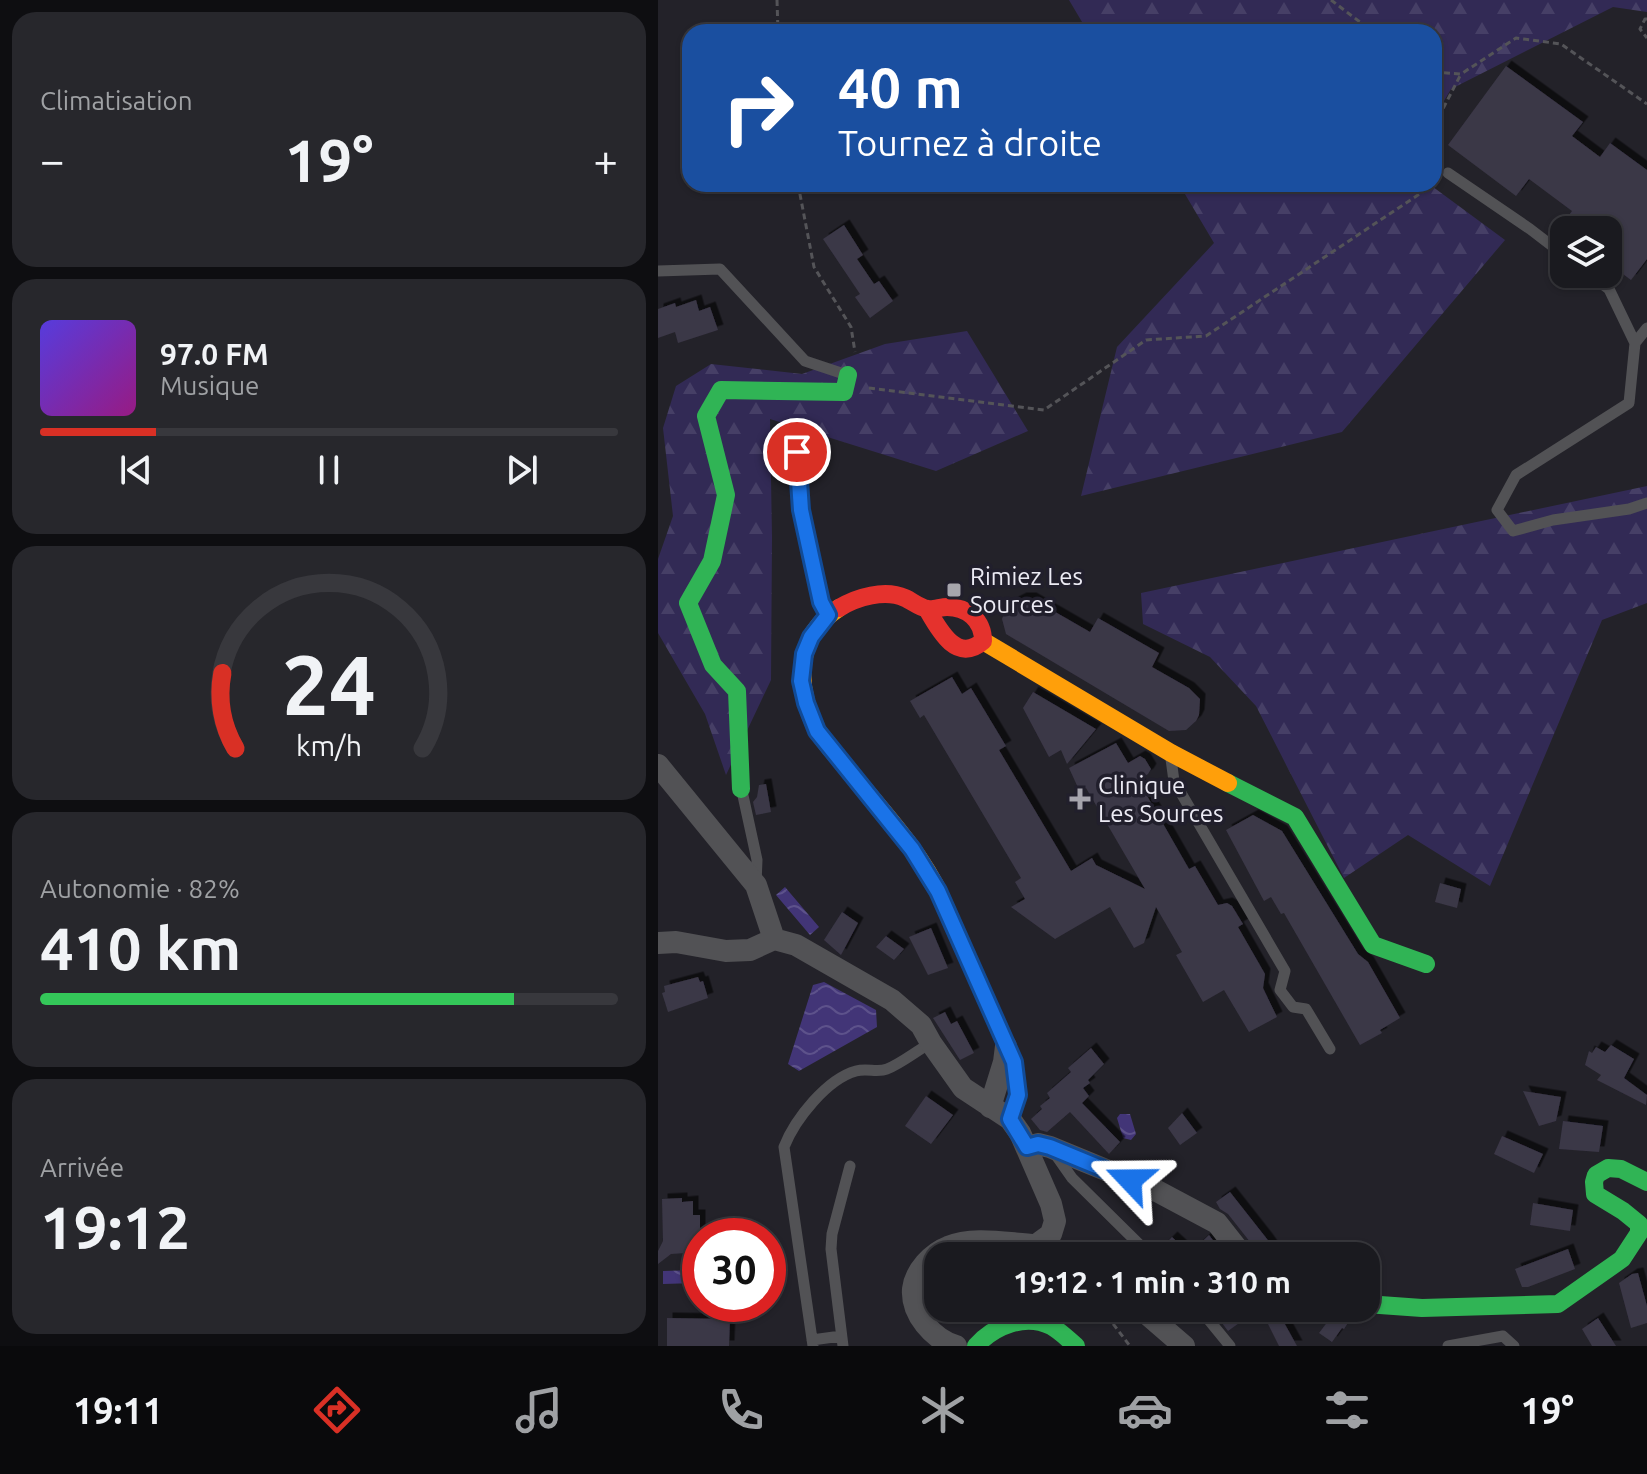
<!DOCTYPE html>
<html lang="fr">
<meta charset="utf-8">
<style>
:root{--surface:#1a1a1f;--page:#27272c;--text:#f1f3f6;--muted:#9fa1a4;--line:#38383d;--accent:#d93025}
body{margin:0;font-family:Ubuntu,sans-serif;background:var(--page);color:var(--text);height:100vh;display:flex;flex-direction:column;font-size:30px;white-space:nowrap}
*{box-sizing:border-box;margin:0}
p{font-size:26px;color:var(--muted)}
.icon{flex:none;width:44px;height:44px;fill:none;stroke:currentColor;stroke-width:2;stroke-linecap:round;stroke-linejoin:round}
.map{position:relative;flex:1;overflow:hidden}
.details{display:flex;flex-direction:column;gap:12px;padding:12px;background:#0e0e11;width:658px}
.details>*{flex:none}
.banner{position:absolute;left:24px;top:24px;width:760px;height:168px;border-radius:24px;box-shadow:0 2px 6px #0004,0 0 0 2px var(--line);background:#1a4fa0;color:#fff;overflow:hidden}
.buttons{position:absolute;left:892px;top:216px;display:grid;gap:16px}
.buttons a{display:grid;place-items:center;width:72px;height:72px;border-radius:16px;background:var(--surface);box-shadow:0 2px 6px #0004,0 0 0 2px var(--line);font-size:40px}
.speed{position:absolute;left:24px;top:1218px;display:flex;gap:16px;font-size:40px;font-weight:700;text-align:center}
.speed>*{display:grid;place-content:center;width:104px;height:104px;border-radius:50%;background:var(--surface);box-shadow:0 2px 6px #0004,0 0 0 2px var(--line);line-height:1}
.speed .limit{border:12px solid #d22;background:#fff;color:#111}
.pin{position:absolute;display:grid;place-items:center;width:68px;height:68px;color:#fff;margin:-34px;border:4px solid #fff;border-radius:50%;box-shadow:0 2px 8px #0007}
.me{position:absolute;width:88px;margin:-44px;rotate:293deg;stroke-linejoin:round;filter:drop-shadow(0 0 6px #0008)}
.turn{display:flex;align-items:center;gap:28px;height:168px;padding:0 24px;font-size:36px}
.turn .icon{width:104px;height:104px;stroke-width:2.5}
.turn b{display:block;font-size:56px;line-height:68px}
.big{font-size:60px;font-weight:700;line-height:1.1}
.details .tile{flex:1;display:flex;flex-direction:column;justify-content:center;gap:12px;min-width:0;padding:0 28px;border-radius:24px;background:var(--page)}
.details .dial{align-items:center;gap:0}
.dial svg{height:208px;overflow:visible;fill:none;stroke:var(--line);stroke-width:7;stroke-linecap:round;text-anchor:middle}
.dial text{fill:var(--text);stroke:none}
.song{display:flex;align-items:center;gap:24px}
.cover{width:96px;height:96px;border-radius:12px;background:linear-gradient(135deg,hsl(250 70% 55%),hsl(310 70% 35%))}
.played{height:8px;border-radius:4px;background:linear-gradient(90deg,var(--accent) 20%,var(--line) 20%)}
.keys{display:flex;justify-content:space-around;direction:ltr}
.heat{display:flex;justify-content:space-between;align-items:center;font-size:44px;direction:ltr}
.charge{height:12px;border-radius:6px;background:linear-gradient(90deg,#34c759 82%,var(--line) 0)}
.trip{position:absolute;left:266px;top:1242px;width:456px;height:80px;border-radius:24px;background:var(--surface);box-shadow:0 2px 6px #0004,0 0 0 2px var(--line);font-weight:700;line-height:80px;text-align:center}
.tabs{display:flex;height:128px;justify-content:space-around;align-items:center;background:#0a0a0c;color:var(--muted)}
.tabs .icon{width:56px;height:56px}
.tabs .current{color:var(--accent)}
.tabs b{font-size:36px;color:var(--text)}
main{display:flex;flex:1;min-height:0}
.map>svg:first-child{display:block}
.forest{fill:url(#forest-firs)}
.water{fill:url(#water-waves)}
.building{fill:#3b3747;filter:url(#shadow)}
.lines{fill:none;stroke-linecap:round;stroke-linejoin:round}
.path{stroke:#545458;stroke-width:3;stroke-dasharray:6 4;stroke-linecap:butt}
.lane{stroke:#525255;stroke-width:11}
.street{stroke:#525255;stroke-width:22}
.fast{stroke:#30b455;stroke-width:18}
.slow{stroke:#ff9f0a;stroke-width:18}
.jam{stroke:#e5322d;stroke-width:18}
.route-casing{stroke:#114b97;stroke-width:20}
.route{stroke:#1a73e8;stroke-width:14}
.poi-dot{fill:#a6a5ad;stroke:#211f2c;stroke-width:3}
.labels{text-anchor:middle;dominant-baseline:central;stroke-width:7;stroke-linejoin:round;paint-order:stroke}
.poi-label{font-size:24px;fill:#ecebf4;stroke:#211f2c;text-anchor:start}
</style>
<main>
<section class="details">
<div class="tile"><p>Climatisation</p>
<div class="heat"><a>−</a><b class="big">19°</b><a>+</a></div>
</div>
<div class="tile">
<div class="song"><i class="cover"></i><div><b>97.0 FM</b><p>Musique</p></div></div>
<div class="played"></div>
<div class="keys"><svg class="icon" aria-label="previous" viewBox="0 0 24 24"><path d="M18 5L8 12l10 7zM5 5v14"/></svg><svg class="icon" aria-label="pause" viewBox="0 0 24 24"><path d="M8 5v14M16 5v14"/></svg><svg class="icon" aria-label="next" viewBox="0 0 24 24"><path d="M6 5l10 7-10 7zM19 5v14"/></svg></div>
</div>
<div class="tile dial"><svg viewBox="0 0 100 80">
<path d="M14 69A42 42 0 1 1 86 69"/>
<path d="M14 69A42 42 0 0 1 9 40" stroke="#d93025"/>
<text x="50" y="56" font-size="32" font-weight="700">24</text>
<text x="50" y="72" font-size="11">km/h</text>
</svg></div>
<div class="tile"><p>Autonomie · 82%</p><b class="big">410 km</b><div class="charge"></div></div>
<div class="tile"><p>Arrivée</p><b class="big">19:12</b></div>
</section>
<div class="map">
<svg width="989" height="1346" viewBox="0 0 989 1346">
<defs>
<pattern id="forest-firs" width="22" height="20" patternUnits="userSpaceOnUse" patternTransform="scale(2)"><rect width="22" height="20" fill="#322a55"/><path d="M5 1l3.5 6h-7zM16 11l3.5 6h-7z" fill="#463f66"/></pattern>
<pattern id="water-waves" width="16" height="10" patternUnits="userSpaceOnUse" patternTransform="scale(2)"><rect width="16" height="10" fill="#423577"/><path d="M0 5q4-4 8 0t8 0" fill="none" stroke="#5d528b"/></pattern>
<filter id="shadow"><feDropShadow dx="5.5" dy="-5.5" stdDeviation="0" flood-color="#0009"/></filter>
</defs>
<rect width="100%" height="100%" fill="#232229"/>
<path class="forest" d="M411,0H989V12L955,7L793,89L776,118V32H430Z
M521,184H771L847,240L684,432L423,496L459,347L556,243Z
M309,331L370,431L278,471L112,419L114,537L113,680L68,775L47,714L0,633V559L15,516L5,428L18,386L53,364L144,374L227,344Z
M989,486V603L944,620L832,886L750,835L686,878L598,706L552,657L485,624L483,593Z"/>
<path class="water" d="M127,887L161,927L152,935L118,895Z
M166,982L218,1010L219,1027L141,1071L130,1064L155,985Z
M462,1114H472L478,1134L473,1140L465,1138L459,1118Z
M38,1270V1283L5,1284V1271Z"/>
<path class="building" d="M848,66L925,122L914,136L942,157L952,143L989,170V259L973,280L950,263V230H900L914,211L871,179L858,196L790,145Z
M186,225L205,255L199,259L216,284L221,281L235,301L212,318L197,297L202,294L165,239Z
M38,300L41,311L52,307L60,330L20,343L17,332L0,338V309L17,303L18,307Z
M363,598H373L432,632L440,618L501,653L494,667L531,688L542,699L541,715L538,721L528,730L511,731L348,634L344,619L347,611L355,602Z
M294,677L304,694L313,688L348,746L341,750L413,871L434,858L438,865L487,889L428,788L422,792L411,768L458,743L470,763L482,756L487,759L493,769L490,774L480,780L531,869L537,866L560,905L569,903L574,906L585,924L580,927L607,974L605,988L619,1017L591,1032L566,990L545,1002L518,955L524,952L498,907L486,943L476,948L452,907L397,939L353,907L367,899L357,882L363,878L266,715L262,718L252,701Z
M375,692L438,729L409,764L403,750L391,757L365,708Z
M108,784L113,812L98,815L95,802L99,797L101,785Z
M595,815L624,831L700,954L710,962L742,1018L722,1030L724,1033L702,1045L626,913L623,914L613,897L606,901L568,830Z
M782,883L803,889L799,908L777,902Z
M184,912L200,923L183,955L166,940Z
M273,928L290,968L270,975L251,937Z
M228,936L246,949L236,960L218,947Z
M40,977L42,982L45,981L50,998L10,1012L4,993L7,992L6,986Z
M287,1012L293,1024L299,1021L316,1053L302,1060L275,1018Z
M953,1045L976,1059L966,1078L989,1095L988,1105L939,1080L943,1075L927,1065L931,1051L934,1053L938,1047L947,1052Z
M433,1048L446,1064L430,1080L432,1083L425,1088L431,1096L424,1103L462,1142L451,1154L412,1112L389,1132L382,1130L373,1119L384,1109L382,1106L392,1098L389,1093L413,1072L410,1068Z
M865,1091L903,1097L898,1121L881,1126Z
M268,1096L295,1115L273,1144L247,1126Z
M524,1113L539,1133L522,1145L510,1128Z
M905,1121L945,1126L941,1152L901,1149Z
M844,1136L885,1154L876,1173L836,1154Z
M572,1192L609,1239L621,1256H599L596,1247L570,1214L562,1209L558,1202Z
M24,1198V1202L35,1201V1215H42V1252L13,1254L0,1264V1251L5,1241L4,1199Z
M875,1203L915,1210L912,1231L872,1225Z
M551,1235L561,1248L553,1256H529Z
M514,1237L526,1248L517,1256H501L500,1251Z
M910,1249L917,1269L870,1287H864L857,1269Z
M980,1273L989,1306V1323L973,1328L961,1283L974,1274Z
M556,1308H618L639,1346H621L602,1308L570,1331L561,1319L559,1316L561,1315Z
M680,1308H691L695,1315L686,1329L684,1328L674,1342L661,1333Z
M9,1318L72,1319L71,1346H9Z
M940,1318L958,1346H934L924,1329Z"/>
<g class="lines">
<path class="path" d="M119,0L120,32
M673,0L715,32
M989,19H987L982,29L989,38
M776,72L803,74L858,38L903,44L989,104
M776,126L803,74
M140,184L156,267L193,327L197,352
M211,388L386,410L488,340L548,336L772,187L771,184
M443,1308L472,1346"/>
<path class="lane" d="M790,173L872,229L906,255
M0,271L62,269L147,361L189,375
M931,274L951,289L977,343L971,403L858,475L839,510L855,531L895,520L971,509L989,503
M977,343L989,328
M139,452L143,510L163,602L170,614
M513,759L516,781L627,971L622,990L635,1007L648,1009L672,1049
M84,791L99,860L98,884
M395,1151L414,1178L493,1256
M541,1308L572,1346
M154,1340L183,1336
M155,1346L126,1147C137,1119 169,1079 198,1071C209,1068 220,1073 229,1069C244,1063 258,1051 273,1043
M185,1346L173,1249L174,1234L192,1166
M790,1346L845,1336L856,1346"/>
<path class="street" d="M0,765L98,885L116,939
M0,943L18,942L68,951L92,950L116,939L138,945L234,1000L263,1025L273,1043L305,1088L352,1119L362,1133L393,1204L397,1221L393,1234L378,1245C351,1244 316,1236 290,1247C274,1253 257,1271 255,1289C253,1314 275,1339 298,1346
M332,1107L346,1062L348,1046
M369,1147L380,1144L392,1147L499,1191L559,1223L585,1256
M482,1308L526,1346"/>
<path class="fast" d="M570,783L637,817L715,945L768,964
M83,789L79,691L55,665L30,603L54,561L68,495L48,416L63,390L186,392L190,375
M283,897L356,1062L360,1095L352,1119
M708,1304L764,1308L900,1304L964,1259L981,1233V1224L965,1211L937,1194L936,1182L938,1175L950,1168L963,1169L989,1182
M318,1346C336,1326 367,1313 393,1326C402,1331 410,1339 418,1346"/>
<path class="slow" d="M181,608C137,636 137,685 158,728C165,742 179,755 188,767C221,808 261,849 283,897
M325,641L513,753L570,783"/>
<path class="jam" d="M181,608C199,597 227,589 247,598C254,601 262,608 270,609C275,610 283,607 289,607C309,607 325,620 325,641C299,664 281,630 269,609"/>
</g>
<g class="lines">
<g class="route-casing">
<path id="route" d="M139,452L143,510L163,602L170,615L153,637L146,654L143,681L148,703L159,731L254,849L280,891L356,1062L360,1095L352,1119L369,1147L380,1144L392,1147L472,1180"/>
</g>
<use href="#route" class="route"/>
</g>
<g class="poi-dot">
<rect x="288" y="582" width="16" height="16" rx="4"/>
<path d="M418 787h8v8h8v8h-8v8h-8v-8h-8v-8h8z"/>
</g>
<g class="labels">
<g class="poi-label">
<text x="312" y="576">Rimiez Les<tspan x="312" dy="28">Sources</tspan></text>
<text x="440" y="785">Clinique<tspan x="440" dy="28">Les Sources</tspan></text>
</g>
</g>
</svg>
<div class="buttons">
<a><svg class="icon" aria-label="layers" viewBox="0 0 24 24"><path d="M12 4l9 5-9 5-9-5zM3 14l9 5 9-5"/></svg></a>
</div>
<div class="speed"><div class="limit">30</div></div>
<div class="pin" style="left:139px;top:452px;background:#d93025"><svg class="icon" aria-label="arrive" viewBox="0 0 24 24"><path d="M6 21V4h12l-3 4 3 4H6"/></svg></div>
<svg class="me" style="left:472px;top:1180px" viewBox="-20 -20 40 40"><path d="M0-17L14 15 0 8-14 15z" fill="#1a73e8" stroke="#fff" stroke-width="4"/></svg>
<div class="trip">19:12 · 1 min · 310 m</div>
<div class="banner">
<div class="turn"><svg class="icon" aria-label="right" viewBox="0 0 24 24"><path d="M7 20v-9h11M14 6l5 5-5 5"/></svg><div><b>40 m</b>Tournez à droite</div></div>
</div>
</div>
</main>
<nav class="tabs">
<b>19:11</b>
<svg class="icon current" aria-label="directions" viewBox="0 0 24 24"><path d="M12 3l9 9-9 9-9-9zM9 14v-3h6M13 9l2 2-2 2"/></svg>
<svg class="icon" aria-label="music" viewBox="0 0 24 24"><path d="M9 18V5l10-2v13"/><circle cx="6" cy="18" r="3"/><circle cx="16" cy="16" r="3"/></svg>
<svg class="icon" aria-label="phone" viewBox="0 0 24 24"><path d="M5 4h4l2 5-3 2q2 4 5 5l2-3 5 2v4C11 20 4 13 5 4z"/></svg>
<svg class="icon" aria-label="climate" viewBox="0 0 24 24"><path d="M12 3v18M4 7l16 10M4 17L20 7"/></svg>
<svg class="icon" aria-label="car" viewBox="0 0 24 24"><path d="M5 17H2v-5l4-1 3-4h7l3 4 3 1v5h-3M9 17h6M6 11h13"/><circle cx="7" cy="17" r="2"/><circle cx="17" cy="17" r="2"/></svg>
<svg class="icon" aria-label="filters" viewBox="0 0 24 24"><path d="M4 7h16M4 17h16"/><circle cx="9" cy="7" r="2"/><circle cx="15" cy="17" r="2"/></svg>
<b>19°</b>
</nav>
